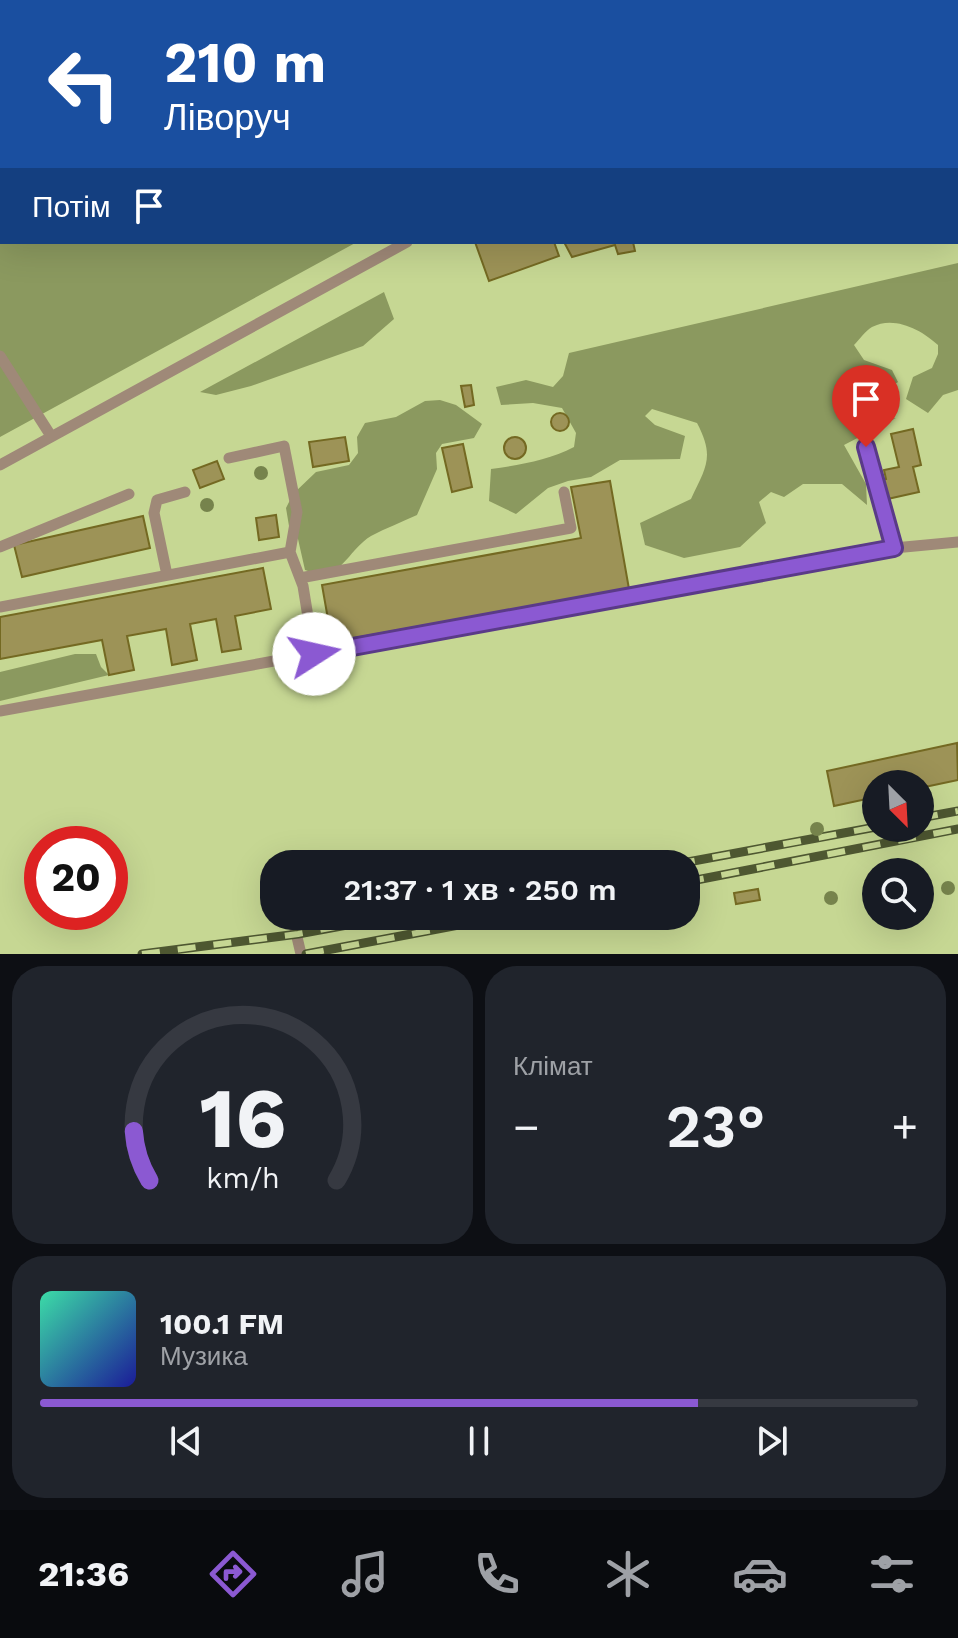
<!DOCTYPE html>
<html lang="uk">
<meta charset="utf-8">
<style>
:root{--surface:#171b24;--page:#20242c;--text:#f1f3f6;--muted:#9ea1a6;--line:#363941;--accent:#8b59d2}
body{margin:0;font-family:"Work Sans",sans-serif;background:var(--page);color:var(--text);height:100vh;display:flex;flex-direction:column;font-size:30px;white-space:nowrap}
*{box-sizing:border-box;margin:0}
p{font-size:26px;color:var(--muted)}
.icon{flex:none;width:44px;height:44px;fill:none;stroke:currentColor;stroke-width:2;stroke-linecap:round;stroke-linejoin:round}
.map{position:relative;height:954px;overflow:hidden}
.side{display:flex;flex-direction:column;gap:12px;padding:12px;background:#0d0f14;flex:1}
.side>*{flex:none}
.top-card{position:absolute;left:0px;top:0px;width:958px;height:244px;box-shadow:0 8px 32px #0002;background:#1a4fa0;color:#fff;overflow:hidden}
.needle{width:52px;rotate:156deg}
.fabs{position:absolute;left:862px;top:770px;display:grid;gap:16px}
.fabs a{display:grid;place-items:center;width:72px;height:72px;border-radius:50%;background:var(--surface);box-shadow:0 8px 32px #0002;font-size:40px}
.speed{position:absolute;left:24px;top:826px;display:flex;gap:16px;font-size:40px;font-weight:700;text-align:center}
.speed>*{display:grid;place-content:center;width:104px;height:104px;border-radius:50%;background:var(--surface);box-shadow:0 8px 32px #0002;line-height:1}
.speed .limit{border:12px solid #d22;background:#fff;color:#111}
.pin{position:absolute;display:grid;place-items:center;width:68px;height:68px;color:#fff;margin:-82px -34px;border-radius:50% 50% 50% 0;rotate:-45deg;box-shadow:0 0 8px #0007}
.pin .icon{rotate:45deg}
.me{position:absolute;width:88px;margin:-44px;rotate:80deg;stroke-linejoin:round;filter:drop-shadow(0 0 6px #0008)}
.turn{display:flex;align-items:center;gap:28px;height:168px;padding:0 32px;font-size:36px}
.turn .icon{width:104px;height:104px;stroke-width:2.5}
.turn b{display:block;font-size:56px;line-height:68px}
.then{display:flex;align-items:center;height:76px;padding:0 32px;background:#0003;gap:16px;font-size:30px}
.big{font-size:60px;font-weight:600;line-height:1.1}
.side .tile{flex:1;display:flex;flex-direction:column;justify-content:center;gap:12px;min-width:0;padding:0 28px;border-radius:32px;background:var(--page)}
.side .dial{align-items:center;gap:0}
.dial svg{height:208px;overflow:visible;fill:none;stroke:var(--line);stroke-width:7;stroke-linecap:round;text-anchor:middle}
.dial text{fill:var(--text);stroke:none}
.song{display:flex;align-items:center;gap:24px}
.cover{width:96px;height:96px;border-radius:12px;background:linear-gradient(135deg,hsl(160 70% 55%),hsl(240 70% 35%))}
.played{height:8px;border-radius:4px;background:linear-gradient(90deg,var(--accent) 75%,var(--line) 75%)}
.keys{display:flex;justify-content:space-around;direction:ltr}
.heat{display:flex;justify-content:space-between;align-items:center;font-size:44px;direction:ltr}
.side .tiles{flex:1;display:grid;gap:12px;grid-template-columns:1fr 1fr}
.tile:last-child{grid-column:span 2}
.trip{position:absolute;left:260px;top:850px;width:440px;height:80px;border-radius:32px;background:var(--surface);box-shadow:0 8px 32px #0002;font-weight:600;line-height:80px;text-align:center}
.tab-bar{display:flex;height:128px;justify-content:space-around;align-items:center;background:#090b0e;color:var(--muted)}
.tab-bar .icon{width:56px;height:56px}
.tab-bar .active{color:var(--accent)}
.tab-bar b{font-size:36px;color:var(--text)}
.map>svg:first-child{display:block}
.forest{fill:#8b995f}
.building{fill:#9d9357;stroke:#746922;stroke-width:2}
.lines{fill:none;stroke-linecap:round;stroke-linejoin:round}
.lane{stroke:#9f8978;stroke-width:11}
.rail-casing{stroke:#4e5731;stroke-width:9}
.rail{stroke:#c6d793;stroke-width:6;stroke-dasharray:18;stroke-linecap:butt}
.tree{fill:#76834c}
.route-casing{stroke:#5a3a88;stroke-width:20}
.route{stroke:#8b59d2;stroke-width:14}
</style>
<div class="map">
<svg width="958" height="954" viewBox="0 0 958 954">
<rect width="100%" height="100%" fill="#c6d793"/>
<path class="forest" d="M0,0H812L2,2V242H357L0,437Z
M958,263V390L943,395L928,413L906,399L913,377L932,368L938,354V345C922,330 894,315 872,327C866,330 859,340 854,345L864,360L892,370L898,382L859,409L882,420L896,418L844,445L866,484L867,505L842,484H803L784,497L771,492L759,502L766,523L740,547L684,558L645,545L640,523L691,499C706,467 715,457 697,423L652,409L645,416L655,425L685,436L680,459L620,460L591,477L568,481L548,488L516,514L489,501L491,469C520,465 549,460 574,447L576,433L562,408L533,403L501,405L496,387L526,380L553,387L563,376L569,353Z
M384,292L394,319L363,346L251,386L216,395L200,392Z
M440,400L456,405L482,424L474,438L442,444L436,453L437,469L417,515C402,522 386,528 371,536C345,552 343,583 305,570L298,539L289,526L286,508L293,494L316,472L349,465L358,453L357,437L365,423L396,417L425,401Z
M75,654H96L101,667L109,675L0,701V672Z"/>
<path class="building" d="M475,242H554L559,256L489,281Z
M564,242H633L635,251L618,254L615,245L572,257Z
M471,385L474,405L465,407L461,386Z
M551 422a9 9 0 1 1 18 0a9 9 0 1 1-18 0Z
M913,429L921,465L913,467L919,492L883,500L879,481L886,479L884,470L899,467L891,434Z
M504 448a11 11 0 1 1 22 0a11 11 0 1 1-22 0Z
M345,437L349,461L313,467L309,442Z
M463,444L472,487L452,492L442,448Z
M217,461L224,479L200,488L193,470Z
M610,481L629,589L332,642L322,585L581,538L571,487Z
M276,515L279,537L259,540L256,518Z
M143,516L150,548L22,577L14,545Z
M263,568L271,609L235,616L241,649L222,652L216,619L190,624L197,660L172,665L166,629L127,636L134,670L109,675L102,640L0,659V617Z
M957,743L958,780L920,788V784H876V797L834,806L827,771Z
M758,889L760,900L736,904L734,893Z"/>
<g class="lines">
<path class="lane" d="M851,2L854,0
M0,356L51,436
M866,447L894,548
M229,458L284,446L297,512L290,552
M0,465L407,242
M0,547L129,494
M167,575L154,513L157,500L185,492
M300,578L571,528L564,492
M0,607L290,552L303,586L314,654
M0,711L894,548L958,542
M292,916L301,954"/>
<g class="rail-casing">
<path id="rail" d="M920,818L958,811
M677,864L876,827
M686,882L958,829
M142,954L298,934L396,916
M306,954L506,916"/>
</g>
<use href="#rail" class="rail"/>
</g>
<g class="tree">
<circle cx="261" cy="473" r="7"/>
<circle cx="207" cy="505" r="7"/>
<circle cx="817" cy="829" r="7"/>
<circle cx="948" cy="888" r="7"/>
<circle cx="831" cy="898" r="7"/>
</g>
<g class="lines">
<g class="route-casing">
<path id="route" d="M314,654L894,548L866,447"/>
</g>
<use href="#route" class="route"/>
</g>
</svg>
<div class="fabs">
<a><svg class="needle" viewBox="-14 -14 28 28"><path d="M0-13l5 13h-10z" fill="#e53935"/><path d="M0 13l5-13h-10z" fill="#9ea1a6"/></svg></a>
<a><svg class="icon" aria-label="search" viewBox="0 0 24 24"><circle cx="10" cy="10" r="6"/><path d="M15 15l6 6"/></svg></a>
</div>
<div class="speed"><div class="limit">20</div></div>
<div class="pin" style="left:866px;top:447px;background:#d93025"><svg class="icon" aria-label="arrive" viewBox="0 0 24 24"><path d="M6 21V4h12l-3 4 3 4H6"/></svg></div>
<svg class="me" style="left:314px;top:654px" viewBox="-20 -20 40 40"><circle r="19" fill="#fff"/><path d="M0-13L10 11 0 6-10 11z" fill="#8b59d2"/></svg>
<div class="trip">21:37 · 1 хв · 250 m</div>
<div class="top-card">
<div class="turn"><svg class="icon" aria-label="left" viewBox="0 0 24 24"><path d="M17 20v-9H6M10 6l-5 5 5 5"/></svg><div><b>210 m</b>Ліворуч</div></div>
<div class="then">Потім<svg class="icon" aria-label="arrive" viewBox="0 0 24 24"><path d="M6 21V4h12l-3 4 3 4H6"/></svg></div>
</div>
</div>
<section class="side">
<div class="tiles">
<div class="tile dial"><svg viewBox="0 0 100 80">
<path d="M14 69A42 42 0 1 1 86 69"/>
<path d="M14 69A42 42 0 0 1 8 50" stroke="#8b59d2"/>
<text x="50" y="56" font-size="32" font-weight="700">16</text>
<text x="50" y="72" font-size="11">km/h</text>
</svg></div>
<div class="tile"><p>Клімат</p>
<div class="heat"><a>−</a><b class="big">23°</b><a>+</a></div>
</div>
<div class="tile">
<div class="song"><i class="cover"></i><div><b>100.1 FM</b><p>Музика</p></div></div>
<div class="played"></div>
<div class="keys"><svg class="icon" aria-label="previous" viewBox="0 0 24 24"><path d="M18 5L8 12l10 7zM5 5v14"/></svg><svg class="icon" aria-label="pause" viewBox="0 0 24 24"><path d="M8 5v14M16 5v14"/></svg><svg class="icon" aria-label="next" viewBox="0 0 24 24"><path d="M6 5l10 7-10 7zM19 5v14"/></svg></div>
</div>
</div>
</section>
<nav class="tab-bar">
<b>21:36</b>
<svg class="icon active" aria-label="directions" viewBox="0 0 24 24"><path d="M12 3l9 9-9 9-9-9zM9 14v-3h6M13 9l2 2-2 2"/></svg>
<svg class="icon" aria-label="music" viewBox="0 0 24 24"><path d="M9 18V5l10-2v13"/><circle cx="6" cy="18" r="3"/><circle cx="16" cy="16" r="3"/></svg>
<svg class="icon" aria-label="phone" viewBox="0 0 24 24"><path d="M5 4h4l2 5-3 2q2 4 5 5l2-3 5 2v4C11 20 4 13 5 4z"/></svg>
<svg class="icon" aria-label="climate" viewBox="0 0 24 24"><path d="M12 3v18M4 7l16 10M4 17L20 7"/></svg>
<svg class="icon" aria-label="car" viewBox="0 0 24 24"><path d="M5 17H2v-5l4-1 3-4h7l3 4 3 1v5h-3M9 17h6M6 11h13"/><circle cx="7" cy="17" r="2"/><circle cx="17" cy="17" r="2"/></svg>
<svg class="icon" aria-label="filters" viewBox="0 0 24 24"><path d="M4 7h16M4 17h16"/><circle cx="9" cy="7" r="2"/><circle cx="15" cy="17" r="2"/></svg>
</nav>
